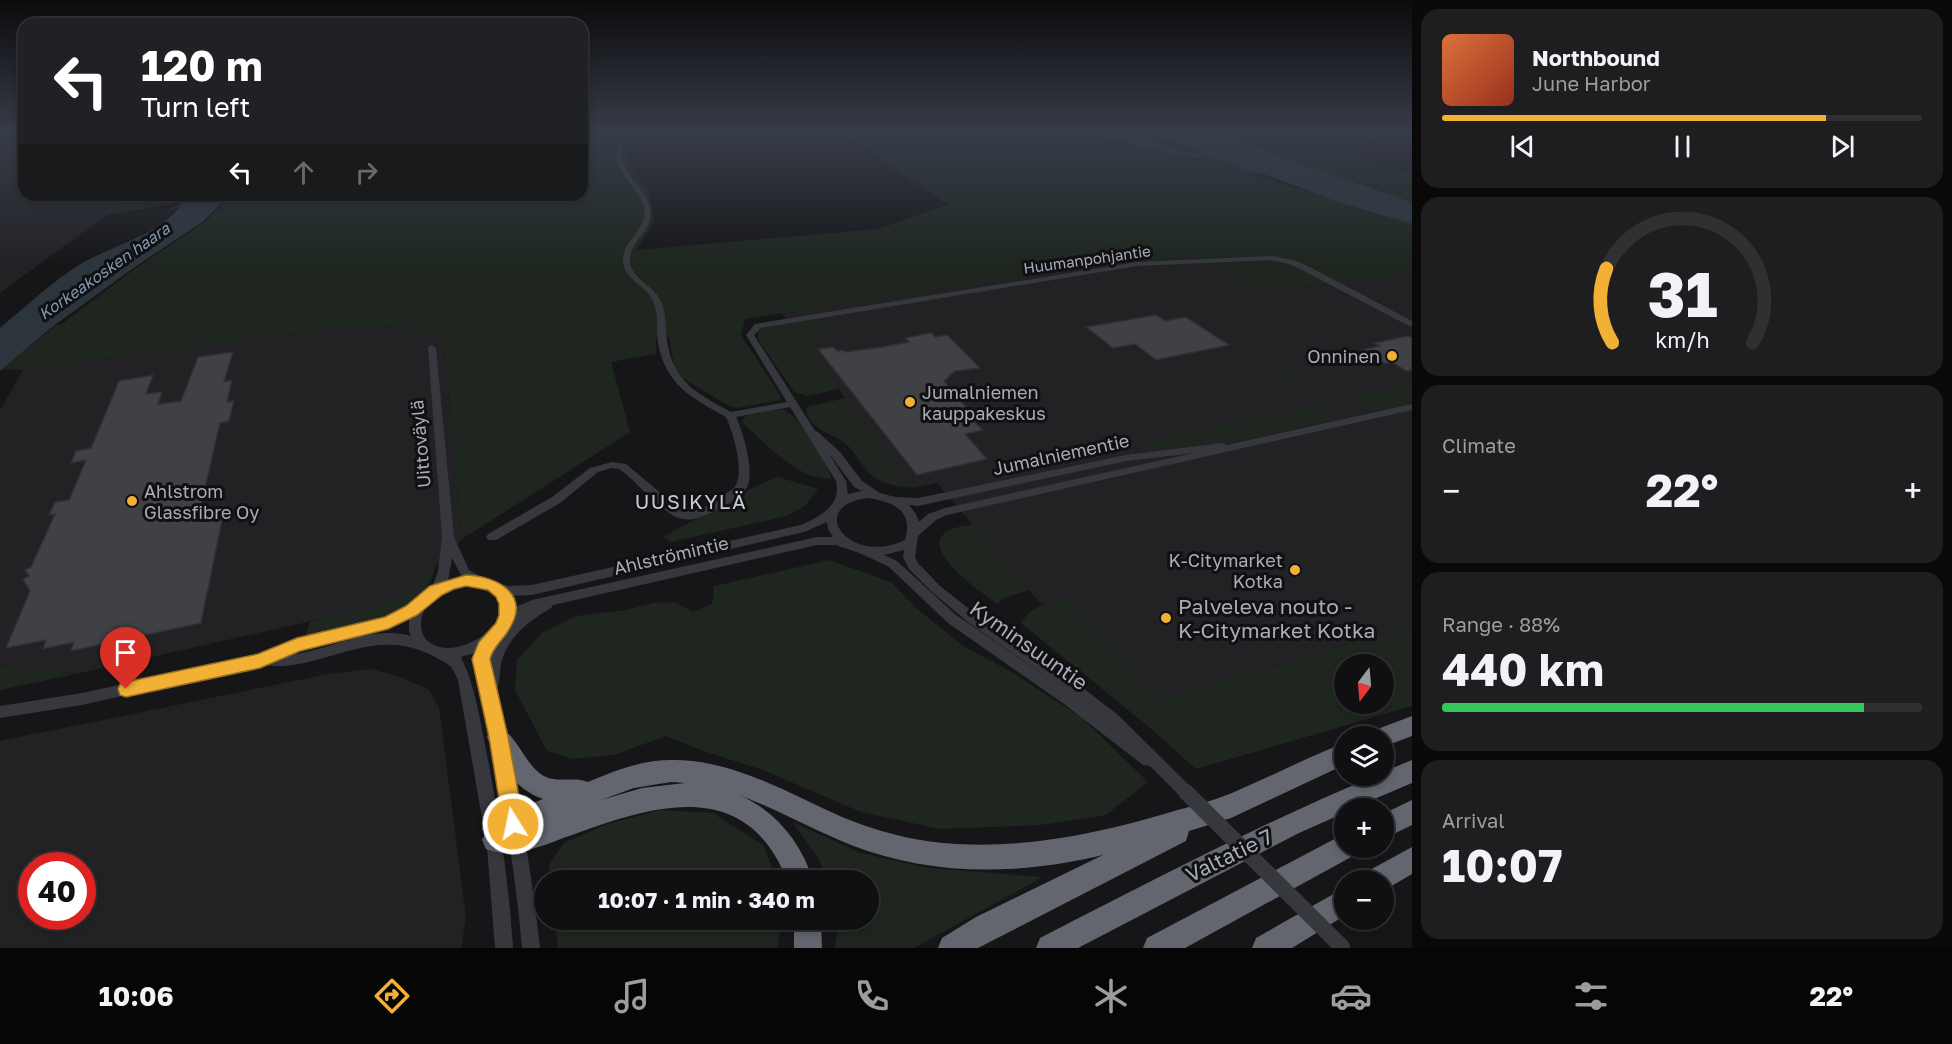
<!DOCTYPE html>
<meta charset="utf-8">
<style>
:root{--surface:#101012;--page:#1e1e20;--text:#f1f3f6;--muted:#9c9d9f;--line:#303032;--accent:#f2b134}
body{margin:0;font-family:"Golos Text",sans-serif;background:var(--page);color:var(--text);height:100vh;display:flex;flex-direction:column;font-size:22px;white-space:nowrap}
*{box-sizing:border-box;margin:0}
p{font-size:20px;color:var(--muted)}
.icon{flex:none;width:33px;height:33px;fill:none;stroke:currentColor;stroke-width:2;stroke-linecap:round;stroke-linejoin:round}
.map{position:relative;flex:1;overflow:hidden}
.panel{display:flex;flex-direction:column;gap:9px;padding:9px;background:#09090a;width:540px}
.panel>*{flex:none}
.top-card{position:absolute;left:18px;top:18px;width:570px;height:183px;border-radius:18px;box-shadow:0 3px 9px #0003,0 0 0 2px var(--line);background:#202124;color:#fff;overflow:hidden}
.needle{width:39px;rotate:196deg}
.buttons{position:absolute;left:1334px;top:654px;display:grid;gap:12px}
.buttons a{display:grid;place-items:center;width:60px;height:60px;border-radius:50%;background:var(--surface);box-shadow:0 3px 9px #0003,0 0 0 2px var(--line);font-size:30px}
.speed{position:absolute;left:18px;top:852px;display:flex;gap:12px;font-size:30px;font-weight:700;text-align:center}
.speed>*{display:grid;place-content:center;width:78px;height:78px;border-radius:50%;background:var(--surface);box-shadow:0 3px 9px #0003,0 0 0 2px var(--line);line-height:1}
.speed .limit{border:9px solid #d22;background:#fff;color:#111}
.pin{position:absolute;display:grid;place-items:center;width:51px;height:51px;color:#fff;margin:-62px -26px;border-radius:50% 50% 50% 0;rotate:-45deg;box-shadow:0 0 6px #0007}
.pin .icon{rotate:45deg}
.me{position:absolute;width:66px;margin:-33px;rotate:350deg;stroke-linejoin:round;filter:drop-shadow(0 0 4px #0008)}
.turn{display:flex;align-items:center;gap:21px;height:126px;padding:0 24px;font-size:27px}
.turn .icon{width:78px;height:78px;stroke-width:2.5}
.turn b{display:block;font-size:42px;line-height:51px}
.lanes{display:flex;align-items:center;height:57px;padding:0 24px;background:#0003;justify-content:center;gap:30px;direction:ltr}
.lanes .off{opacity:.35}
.big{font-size:45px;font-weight:700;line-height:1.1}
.panel .tile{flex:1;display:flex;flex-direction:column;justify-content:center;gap:9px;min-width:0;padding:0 21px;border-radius:18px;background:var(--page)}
.panel .dial{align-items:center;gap:0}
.dial svg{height:156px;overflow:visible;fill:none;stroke:var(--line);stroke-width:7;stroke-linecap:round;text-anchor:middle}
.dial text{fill:var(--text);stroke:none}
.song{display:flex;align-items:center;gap:18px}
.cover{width:72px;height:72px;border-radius:9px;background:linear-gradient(135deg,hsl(20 70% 55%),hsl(10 70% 35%))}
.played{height:6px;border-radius:3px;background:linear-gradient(90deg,var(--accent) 80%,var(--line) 80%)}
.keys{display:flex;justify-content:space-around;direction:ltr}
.heat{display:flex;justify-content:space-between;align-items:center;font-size:33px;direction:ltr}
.charge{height:9px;border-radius:4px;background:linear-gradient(90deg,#34c759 88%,var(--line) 0)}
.trip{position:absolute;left:534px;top:870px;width:345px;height:60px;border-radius:30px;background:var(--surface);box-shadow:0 3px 9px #0003,0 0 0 2px var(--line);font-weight:700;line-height:60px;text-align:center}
.dock{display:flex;height:96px;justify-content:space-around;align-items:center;background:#060607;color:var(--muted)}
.dock .icon{width:42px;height:42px}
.dock .active{color:var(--accent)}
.dock b{font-size:27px;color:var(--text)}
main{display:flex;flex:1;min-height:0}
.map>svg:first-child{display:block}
.built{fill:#222225;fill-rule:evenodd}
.green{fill:#1e261f;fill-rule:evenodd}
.water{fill:#2c353c}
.building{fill:#404145;stroke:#303034;stroke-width:1.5}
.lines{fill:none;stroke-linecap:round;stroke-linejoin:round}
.minor{fill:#37383d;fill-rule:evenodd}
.highway{fill:#63666e;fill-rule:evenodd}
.minor-bridge{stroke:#37383d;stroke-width:16}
.route{fill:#f2b134;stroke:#9d7322;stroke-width:1.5}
.poi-dot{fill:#f2b134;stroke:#111113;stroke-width:2}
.labels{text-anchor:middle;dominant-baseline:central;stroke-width:6;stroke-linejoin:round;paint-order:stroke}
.far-street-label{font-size:15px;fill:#a8adb8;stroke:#111113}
.far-water-label{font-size:16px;font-style:italic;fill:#7f9bb3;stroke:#111113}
.poi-label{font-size:18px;fill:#a8adb8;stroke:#111113;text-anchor:end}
.street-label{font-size:18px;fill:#a8adb8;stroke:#111113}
.neighbourhood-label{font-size:20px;letter-spacing:1.5px;fill:#c9ccd4;stroke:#111113}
.near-poi-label{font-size:21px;fill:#a8adb8;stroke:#111113;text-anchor:start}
.near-street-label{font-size:21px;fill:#a8adb8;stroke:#111113}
</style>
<main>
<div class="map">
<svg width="1412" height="948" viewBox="0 0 1412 948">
<rect width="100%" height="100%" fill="#161618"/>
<path class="built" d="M0,134H24V195H134L0,293Z
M1201,258L1259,292L1412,274V625L1159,700L1067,598L1041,604L937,483L913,488L781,312L1132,260Z
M355,326H382L443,337L462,539L403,598L357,611L75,674L0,665V410L23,370Z
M371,669L400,677L428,689L439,707L466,918L461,948H0V741L328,674ZM32,866H82V916H32Z"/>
<path class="green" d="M582,134H629L628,163L648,190L654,222L636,250L878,229L948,205L883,161L849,134H1093L1171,154L1219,159L1236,167L1262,173L1251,174L1412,224V274L1259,292L1201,258L1132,260L745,319L741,335L780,395V400L736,408L729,406L686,380L675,371L669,337L656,338V354L611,362L630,432L462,539L443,337L382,326H355L23,370L2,369L56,325L62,324L133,270L205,222L232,195H582Z
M1241,134L1377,135L1365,143L1358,161L1412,172V202L1282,157Z
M134,195H181L171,204L106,215Z
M799,320L831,327L833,331L818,338L809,348L839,389L807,396L794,392L758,339V331L762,328Z
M1253,353L1260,355L1299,380L1289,382L1247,354Z
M1412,384V401C1384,406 1369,413 1343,398Z
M846,398L850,404L913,488C901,487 888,485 877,479C864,472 859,457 849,447C836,433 807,431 806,407Z
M1322,403L1332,409L1333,413L1324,417L1325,421L1232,442L1145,449L1138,443Z
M781,409C798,412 827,463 832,479C795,479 769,446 743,423L742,420L747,415Z
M778,477L818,489L805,506L787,516L671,542L663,537L756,486Z
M973,524L1029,590L1004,598L997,604C984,594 919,551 946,532C954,527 964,526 973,524Z
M829,560L891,582L916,608L963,646L1012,672L1082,718L1148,782L1106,815L1040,825L940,829L861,812L763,770L709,753L666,736L614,755L572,759L547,751L515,690L517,660L542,633L576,616L626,610L653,603L674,602L693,612L712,604L714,586Z
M435,565C426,623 351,626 305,637L310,622L403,598Z
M1067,598L1159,700L1412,625V706L1196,769L1149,727L1021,623C1032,605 1048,602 1067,598ZM1344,664H1383V704H1344Z
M0,665L75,674L0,690Z
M660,810L713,813L763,845L777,880H551L549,865L564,843L607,824Z
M792,822L861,853L928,868L1043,877L914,948H835L839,920H868V880H827L819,859Z
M555,920H782L777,948H558Z"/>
<path class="water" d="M1093,134C1115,134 1152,129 1165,148L1177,147L1184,151L1202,154L1204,152L1199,149L1146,134H1231L1282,157L1412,202V224L1335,201L1270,176L1236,167L1223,160L1171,154Z
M187,195H230L202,222L132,269L52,327L0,371V328C28,305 52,281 84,262C115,245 157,235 180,207L168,210L180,205Z"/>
<path class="building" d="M1156,315L1165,321L1186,317L1229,345L1156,360L1135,344L1113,348L1086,327Z
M931,333L935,337L947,335L980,368L955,371L944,381L979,422L975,423L983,430L965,434L987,459L917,475L818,349L833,347L837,351L843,350L845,352L882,347L909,342L905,338Z
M1408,336L1412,338V370L1406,371L1392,362L1386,364L1362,350L1380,346L1374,343Z
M233,352L224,382L232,380L227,402L234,401L229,421L220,423L200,510L225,506L201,623L71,651L74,642L43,649L46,640L6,648L30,591L23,579L29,576L25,570L31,567L55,514L49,515L55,502L69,500L86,460L71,463L76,451L91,448L119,381L153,375L146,394L162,392L158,404L181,401L198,357Z"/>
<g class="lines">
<path class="minor" d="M621,134H626C624,140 622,146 622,152C620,175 646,187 650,208C655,231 628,241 630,262C631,278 654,286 661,301C667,313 665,328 667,341C673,382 698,394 731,412L787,402L746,335L755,324L1137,262L1271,256L1294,260L1306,265L1412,321V326H1409L1300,269L1289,264L1271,260L1137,266L761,328L754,335L815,431L818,432L840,452L862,481L880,493L895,497L918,498L1126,455L1222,443L1227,445L1412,404V410L947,515L936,520L918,536L915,557L918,563L940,586L977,615L1061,671L1118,715L1191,787L1194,792L1191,797L1186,799L1181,797L1150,766L1143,765L1064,704L948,623L889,567L862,554L836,545H817L553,605L551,608C529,621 507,637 501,664C499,673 501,685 495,691C514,776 531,862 540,948H522C514,851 494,754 474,659L477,652L461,657C476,688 480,721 487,755C499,819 509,883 513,948H495L487,847L458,680C450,662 449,665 433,656C391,635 360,648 317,660C300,664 280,669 262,664L82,705L0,718V706L82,693L258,655L297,640L385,618L407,608L432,587L438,572L442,537L428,348L429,346L432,345L436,348L454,537L469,570L481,577L483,579L509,586L532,585L801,525C821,516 842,505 836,481L790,407L736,417C743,432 754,468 748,485C744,498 707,516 694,519C688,520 682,519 676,517C664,512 637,484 626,474L619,469L612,468L598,472L560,503L496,540H488L486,537L488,534L552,497L590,468L612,462L626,464L681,510C700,515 719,498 734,488C746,474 733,432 726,417C692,398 665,385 658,342C656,328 659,314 653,301C647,286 624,279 623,262C621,241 648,231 644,208C640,187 614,175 616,152C617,146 619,139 621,134ZM828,452L854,487L862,491L848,494L846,481ZM1194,453L945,508L928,514L919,522L916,514L909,505L918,506L1126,461ZM868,498C893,502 914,510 905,540C848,567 805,505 868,498ZM827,522L828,529L833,537H817L532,600L513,608L509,596L532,595L804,532ZM904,550L903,557L909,569L932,592L969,623L1063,688L956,615L897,561L884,555ZM452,558L462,577L448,581ZM466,586C485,589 512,596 496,622C484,641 447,658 428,641C423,637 421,631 421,624C421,600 446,590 466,586ZM409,618V631L411,636C369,624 328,652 287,655L299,650L388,627ZM495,645L488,660V661C487,655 491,649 495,645Z"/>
<path class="highway" d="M1412,716V736L1383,747V736H1372L1375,730Z
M498,727C516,733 524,763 542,775C557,784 573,776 588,782C614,771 642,760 671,760C732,759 788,793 842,817C874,830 909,840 943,843C1021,850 1097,834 1171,812C1191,806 1213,801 1232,793C1270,777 1306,758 1344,743V765L1231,818L1189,831L1186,841L978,948H938L942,938L976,917L1103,855C1019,875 933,877 851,845C813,830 777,809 739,795C776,811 801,842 813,880H787C745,774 651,806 569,836C543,845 514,860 486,849L482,840C492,817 521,808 543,799C514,789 499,763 487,737L490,730ZM671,782L685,783L642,788L601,800L634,788Z
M1412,760V783L1353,808H1344V813L1299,833L1078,948H1036L1040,938C1151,881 1260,824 1375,776H1383V772Z
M1412,800V825L1383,839V814Z
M1344,834V848H1356L1353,856L1185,948H1143L1147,938Z
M1412,847V874L1383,891V880H1364L1368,871Z
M1344,888V916L1292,948H1252L1256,938Z
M794,920H821L822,948H794Z"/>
<path class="minor-bridge" d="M1186,792L1342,947"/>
</g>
<linearGradient id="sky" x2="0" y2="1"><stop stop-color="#0c0c0d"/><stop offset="0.5" stop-color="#363c48"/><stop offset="1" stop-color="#363c48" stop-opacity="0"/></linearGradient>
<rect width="1412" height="266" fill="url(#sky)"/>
<path class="route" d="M466,575C498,576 532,595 508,631C502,641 493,647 490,659L508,737L524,824L521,831L513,834L506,831L503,824L489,737L472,659L479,642L496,623L499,615V604L496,597L488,590L466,586L454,589L442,595L417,615L388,629L300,651L260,668L126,697L120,695L118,689L120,684L126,682L258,654L297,638L385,617L406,606L430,586Z"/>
<g class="poi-dot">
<circle cx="1392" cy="356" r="6"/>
<circle cx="910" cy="402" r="6"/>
<circle cx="132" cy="501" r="6"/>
<circle cx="1295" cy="570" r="6"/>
<circle cx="1166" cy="618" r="6"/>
</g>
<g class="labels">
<g class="far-street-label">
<text transform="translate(1087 259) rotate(-8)">Huumanpohjantie</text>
</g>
<g class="far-water-label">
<text transform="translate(104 271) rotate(-35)">Korkeakosken haara</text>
</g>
<g class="poi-label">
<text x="1380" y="356">Onninen</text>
<text x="922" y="392" text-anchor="start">Jumalniemen<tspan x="922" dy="21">kauppakeskus</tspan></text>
<text x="144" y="491" text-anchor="start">Ahlstrom<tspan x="144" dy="21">Glassfibre Oy</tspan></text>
<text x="1283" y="560">K-Citymarket<tspan x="1283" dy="21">Kotka</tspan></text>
</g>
<g class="street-label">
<text transform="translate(420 444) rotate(-95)">Uittoväylä</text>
<text transform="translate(1061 454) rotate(-12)">Jumalniementie</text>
<text transform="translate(671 555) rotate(-13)">Ahlströmintie</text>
</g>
<g class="neighbourhood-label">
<text x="691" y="501">UUSIKYLÄ</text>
</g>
<g class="near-poi-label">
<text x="1178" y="606">Palveleva nouto -<tspan x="1178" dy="24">K-Citymarket Kotka</tspan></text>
</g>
<g class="near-street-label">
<text transform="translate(1029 645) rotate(35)">Kyminsuuntie</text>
<text transform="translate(1229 855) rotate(-26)">Valtatie 7</text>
</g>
</g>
</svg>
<div class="buttons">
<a><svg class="needle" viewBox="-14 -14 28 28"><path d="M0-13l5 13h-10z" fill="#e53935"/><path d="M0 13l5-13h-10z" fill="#9c9d9f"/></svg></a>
<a><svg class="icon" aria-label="layers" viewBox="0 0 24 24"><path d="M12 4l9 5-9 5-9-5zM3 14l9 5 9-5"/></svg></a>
<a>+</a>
<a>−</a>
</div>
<div class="speed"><div class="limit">40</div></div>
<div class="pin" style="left:126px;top:689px;background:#d93025"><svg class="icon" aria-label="arrive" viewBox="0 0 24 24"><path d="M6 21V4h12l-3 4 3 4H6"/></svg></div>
<svg class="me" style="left:513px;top:824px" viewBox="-20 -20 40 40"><circle r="17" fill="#f2b134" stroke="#fff" stroke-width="3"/><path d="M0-11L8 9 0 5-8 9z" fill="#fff"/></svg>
<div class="trip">10:07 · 1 min · 340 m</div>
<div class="top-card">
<div class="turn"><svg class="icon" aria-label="left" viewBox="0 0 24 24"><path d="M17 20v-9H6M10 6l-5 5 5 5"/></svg><div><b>120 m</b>Turn left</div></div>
<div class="lanes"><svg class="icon" aria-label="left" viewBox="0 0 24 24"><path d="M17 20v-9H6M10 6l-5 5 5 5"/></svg><svg class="icon off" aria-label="ahead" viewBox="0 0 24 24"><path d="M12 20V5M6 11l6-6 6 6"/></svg><svg class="icon off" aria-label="right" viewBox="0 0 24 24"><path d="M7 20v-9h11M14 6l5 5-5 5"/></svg></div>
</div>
</div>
<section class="panel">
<div class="tile">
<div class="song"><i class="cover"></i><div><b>Northbound</b><p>June Harbor</p></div></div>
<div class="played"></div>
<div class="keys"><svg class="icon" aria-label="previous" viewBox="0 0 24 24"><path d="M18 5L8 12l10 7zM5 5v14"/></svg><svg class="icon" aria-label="pause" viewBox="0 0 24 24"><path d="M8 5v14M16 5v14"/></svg><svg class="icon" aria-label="next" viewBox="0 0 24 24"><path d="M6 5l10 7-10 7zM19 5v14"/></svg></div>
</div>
<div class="tile dial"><svg viewBox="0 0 100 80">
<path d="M14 69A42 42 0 1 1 86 69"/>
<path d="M14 69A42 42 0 0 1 11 31" stroke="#f2b134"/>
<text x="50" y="56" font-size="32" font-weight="700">31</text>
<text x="50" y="72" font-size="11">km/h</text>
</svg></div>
<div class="tile"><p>Climate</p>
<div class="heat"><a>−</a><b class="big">22°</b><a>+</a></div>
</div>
<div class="tile"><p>Range · 88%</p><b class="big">440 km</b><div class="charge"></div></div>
<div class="tile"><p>Arrival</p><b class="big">10:07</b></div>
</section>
</main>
<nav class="dock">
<b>10:06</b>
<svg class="icon active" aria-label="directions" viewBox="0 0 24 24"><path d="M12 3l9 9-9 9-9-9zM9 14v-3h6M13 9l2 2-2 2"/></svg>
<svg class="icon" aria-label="music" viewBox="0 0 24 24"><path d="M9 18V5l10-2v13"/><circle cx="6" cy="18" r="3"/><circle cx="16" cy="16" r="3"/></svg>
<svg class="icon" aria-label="phone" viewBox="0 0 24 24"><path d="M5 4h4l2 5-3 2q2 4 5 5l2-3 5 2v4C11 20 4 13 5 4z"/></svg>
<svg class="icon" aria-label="climate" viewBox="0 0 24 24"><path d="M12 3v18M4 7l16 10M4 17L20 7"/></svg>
<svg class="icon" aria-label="car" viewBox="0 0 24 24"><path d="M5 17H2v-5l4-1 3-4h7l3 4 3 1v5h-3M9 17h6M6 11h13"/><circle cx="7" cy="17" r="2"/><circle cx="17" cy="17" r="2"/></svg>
<svg class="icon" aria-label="filters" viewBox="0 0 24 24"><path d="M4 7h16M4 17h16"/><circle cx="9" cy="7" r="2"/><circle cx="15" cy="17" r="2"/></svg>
<b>22°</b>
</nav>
